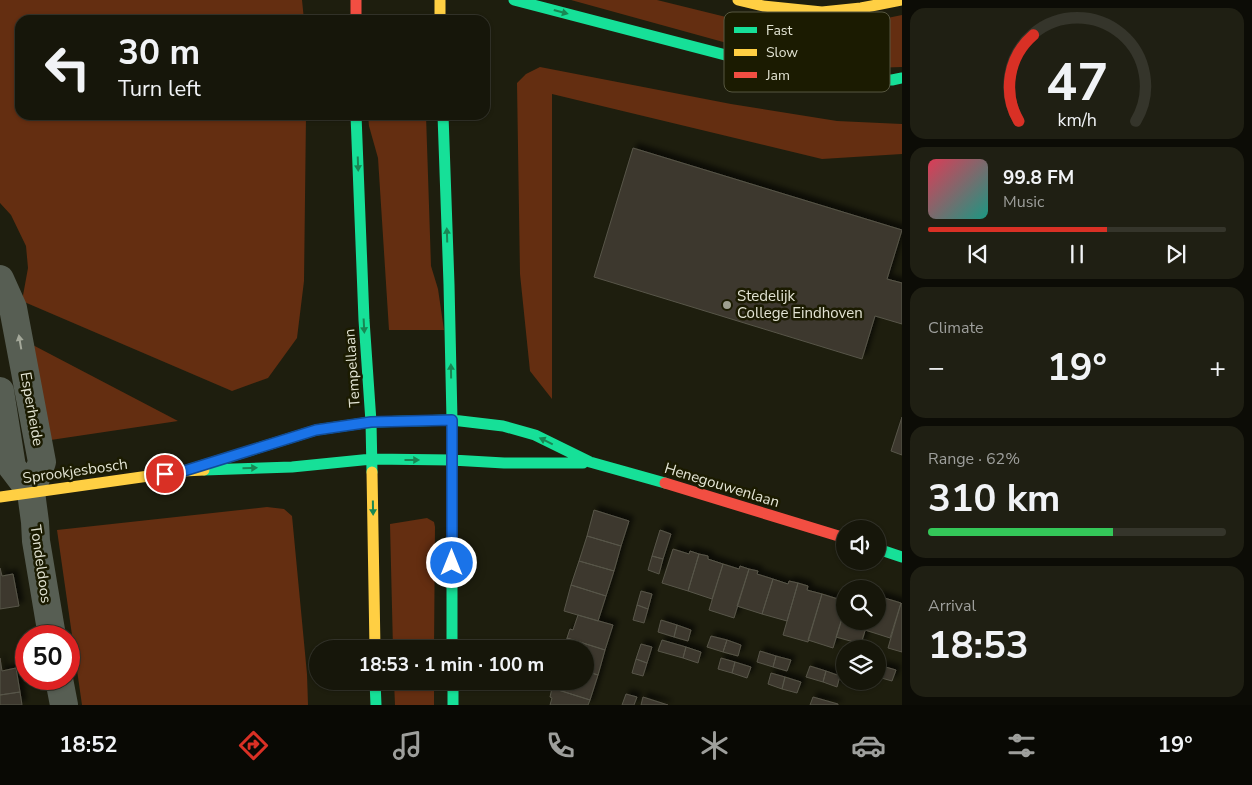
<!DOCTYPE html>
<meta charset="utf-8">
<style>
:root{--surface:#16160a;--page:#1f1f13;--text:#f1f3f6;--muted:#9e9f9c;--line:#35352b;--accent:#d93025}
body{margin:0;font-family:"Nunito Sans",sans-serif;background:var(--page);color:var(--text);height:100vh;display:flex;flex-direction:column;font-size:19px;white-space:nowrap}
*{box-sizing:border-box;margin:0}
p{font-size:16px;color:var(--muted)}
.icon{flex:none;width:28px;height:28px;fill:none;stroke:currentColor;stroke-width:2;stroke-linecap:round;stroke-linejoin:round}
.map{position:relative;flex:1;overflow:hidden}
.drawer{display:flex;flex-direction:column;gap:8px;padding:8px;background:#0c0c06;width:350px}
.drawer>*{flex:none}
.hud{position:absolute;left:15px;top:15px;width:475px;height:105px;border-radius:15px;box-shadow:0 1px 4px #0004,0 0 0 1px var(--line);background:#16160a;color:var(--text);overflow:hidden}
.tools{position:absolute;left:836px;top:520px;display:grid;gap:10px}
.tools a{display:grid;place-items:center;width:50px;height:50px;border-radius:50%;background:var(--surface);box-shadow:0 1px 4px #0004,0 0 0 1px var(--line);font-size:25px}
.speed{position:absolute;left:15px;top:625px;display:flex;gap:10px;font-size:25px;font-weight:700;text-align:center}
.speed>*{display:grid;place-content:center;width:65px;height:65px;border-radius:50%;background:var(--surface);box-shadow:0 1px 4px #0004,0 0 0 1px var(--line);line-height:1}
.speed .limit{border:8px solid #d22;background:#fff;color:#111}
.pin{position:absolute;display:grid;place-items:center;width:42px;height:42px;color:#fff;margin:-21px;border:2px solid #fff;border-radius:50%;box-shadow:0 1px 5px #0007}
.me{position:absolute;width:55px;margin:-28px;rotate:0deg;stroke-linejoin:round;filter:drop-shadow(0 0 4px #0008)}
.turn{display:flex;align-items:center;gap:18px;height:105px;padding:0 20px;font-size:22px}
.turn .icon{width:65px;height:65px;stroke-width:2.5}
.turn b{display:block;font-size:35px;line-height:42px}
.big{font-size:38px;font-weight:700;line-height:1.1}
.drawer .widget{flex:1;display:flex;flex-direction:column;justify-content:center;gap:8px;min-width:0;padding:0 18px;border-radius:15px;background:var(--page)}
.drawer .dial{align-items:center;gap:0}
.dial svg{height:130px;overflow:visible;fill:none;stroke:var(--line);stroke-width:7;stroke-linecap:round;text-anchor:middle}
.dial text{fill:var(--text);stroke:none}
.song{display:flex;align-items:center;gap:15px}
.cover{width:60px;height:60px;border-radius:8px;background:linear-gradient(135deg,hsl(350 70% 55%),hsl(170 70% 35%))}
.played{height:5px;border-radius:2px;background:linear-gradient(90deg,var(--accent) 60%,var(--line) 60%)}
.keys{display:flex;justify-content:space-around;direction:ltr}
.heat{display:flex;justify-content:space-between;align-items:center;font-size:28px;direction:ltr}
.charge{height:8px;border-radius:4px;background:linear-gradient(90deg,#34c759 62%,var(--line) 0)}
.trip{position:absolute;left:309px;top:640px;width:285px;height:50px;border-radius:25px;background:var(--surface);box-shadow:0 1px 4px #0004,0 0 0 1px var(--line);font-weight:700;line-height:50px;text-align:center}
.tabs{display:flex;height:80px;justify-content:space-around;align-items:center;background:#090904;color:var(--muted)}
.tabs .icon{width:35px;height:35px}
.tabs .active{color:var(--accent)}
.tabs b{font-size:22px;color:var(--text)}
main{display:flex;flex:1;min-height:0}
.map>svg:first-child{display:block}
.green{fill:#642e11}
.building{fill:#3c392d;stroke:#585549;filter:url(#shadow)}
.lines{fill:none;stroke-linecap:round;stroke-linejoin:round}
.street{stroke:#575e53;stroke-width:28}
.fast{stroke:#16e098;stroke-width:11}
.slow{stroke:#ffcf43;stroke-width:11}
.jam{stroke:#f24e42;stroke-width:11}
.oneway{fill:#188754}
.oneway2{fill:#a4a89a}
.route-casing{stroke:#114b97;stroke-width:12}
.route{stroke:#1a73e8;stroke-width:9}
.poi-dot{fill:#9e9f8f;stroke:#1b1b01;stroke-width:2}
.labels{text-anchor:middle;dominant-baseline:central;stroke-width:5;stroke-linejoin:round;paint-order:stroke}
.poi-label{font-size:15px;fill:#e3e4d4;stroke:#1b1b01;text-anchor:start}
.street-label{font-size:15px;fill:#e3e4d4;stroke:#1b1b01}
.key{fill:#1b1b01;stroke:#575740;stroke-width:1}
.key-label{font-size:14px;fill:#e3e4d4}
</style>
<main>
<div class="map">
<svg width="902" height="705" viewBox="0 0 902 705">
<defs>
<filter id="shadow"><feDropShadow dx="4.5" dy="-4.5" stdDeviation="2.5" flood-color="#0009"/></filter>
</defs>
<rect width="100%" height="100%" fill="#1e1e0e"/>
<path class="green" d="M0,0H302L304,20H20V115H306L304,281L297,338L268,378L232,391L22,301L28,268L26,246L11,215L0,203Z
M571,0H657L726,17L774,26L821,27L863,23L902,15V67L841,69L792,61Z
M540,67L731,104L837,121L902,124V154L822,159L552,94V399L530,371L520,274L517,83L526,74Z
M368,115H426L431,266L438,289L444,330H389L378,158L369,126Z
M29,343L178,421L44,441Z
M267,507L284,509L292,516L307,674L308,705H82L57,530Z
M427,518L434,522L435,527L434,649H393L390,524Z
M394,681H434V705H395Z"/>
<path class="building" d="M633,148L902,230L887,279L902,283V324L875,316L862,359L594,277Z
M902,417V455L891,451Z
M594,510L629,521L621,546L587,536Z
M660,530L671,534L663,559L652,556Z
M587,536L621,546L614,571L579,561Z
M673,549L689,554L690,551L699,554L688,591L662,583Z
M699,554L708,556V559L723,564L712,599L688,591Z
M652,556L663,559L659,574L648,570Z
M579,561L614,571L606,596L571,585Z
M723,564L739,569L740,566L749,569L734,618L709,610Z
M0,568L2,576L13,574L19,606L0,609Z
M749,569L758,571L757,574L773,579L762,614L737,606Z
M773,579L788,584L789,581L798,583L787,621L762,614Z
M798,583L808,586L807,590L822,594L808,642L783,635Z
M571,585L606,596L598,621L564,611Z
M641,591L652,594L648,609L637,605Z
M822,594L838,599L839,596L845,598V609L833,648L808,640Z
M878,596L901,603L890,638L865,630L868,621H878Z
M901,603L902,604V652L888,648Z
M637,605L648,609L644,623L633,620Z
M845,609V621H868L861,644L836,637Z
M578,615L613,625L605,650L567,638L570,629L573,630Z
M661,620L677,625L674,637L658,632Z
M677,625L691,630L688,641L674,637Z
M711,636L727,640L723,652L707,647Z
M567,638L605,650L598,675L585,671V649H567L564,648Z
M662,640L686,647L683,658L658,651Z
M727,640L741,645L738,656L723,652Z
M641,644L652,647L647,663L636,659Z
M686,647L701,652L698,663L683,658Z
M760,651L776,656L773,667L757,662Z
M776,656L791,660L787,671L773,667Z
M0,658L2,671L16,668L20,692L0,695Z
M721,658L735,662L732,673L718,669Z
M636,659L647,663L643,676L632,673Z
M735,662L751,667L747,678L732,673Z
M810,666L826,671L823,682L806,677Z
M882,666L896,670L892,681L878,677Z
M585,671L598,675L590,700L552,688L555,681H585Z
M826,671L840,676L837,687L823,682Z
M771,673L785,677L782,689L768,684Z
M785,677L801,682L797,693L782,689Z
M552,688L590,700L588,705H550L552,698L550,697Z
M20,692L22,705H0V695Z
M626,694L637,697L634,705H622Z
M643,697L668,705H641Z
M813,697L838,704V705H810Z"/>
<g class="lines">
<path class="street" d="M0,279L13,308L42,462L31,492L35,522L36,541L52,636
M0,391L12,467L31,492
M59,679L64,705"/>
<path class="fast" d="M514,0L787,71L840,79L892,80L902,78
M356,115L364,320L371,422L372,472
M443,115L449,284L452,420V649
M204,470L292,467L372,459L452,460L504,463H583
M184,471L316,430L371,422L452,420L503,426L535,435L590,462L665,483
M878,549L902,557
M375,681L376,705
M453,681V705"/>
<path class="slow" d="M440,0V20
M738,0L763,6L822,12L861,8L902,0
M372,472L375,649
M0,497L184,471L204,470"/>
<path class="jam" d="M356,0V20
M665,483L845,538"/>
</g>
<defs><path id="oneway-solid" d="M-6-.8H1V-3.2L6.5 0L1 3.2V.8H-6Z" transform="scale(1.25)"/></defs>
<g class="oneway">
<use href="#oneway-solid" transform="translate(561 12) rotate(15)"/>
<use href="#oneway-solid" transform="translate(358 164) rotate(88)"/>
<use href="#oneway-solid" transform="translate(447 235) rotate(-92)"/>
<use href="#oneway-solid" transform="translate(364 326) rotate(87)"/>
<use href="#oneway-solid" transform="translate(451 371) rotate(-91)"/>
<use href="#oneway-solid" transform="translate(546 441) rotate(-154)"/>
<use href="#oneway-solid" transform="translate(412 460)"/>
<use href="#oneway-solid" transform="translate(250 468) rotate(-2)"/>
<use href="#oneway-solid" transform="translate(373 508) rotate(89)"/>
</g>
<use class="oneway2" href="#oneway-solid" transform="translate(20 342) rotate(-100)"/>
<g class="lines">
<g class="route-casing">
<path id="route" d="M165,474L184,471L316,430L371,422L452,420V563"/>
</g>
<use href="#route" class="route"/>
</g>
<circle class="poi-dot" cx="727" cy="305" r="5"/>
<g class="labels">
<g class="poi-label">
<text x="737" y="296">Stedelijk<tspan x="737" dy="17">College Eindhoven</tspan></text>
</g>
<g class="street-label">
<text transform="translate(352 368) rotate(-94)">Tempellaan</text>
<text transform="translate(32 409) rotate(80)">Esperheide</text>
<text transform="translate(75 471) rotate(-8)">Sprookjesbosch</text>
<text transform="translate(722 485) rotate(17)">Henegouwenlaan</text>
<text transform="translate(41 564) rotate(82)">Tondeldoos</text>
</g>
</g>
<rect x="724" y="12" width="166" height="80" rx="8" class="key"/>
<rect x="734" y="27" width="23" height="6" fill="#16e098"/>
<rect x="734" y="49" width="23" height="7" fill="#ffcf43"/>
<rect x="734" y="72" width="23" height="6" fill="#f24e42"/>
<g class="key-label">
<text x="766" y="35">Fast</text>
<text x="766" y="57">Slow</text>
<text x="766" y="80">Jam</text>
</g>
</svg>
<div class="tools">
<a><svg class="icon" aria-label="sound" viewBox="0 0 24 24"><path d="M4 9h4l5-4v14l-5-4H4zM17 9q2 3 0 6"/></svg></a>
<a><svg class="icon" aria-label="search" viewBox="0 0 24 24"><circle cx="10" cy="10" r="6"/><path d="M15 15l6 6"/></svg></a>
<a><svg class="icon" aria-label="layers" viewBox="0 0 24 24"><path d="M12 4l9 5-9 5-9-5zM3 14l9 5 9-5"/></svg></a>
</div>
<div class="speed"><div class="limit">50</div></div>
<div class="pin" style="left:165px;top:474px;background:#d93025"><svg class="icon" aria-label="arrive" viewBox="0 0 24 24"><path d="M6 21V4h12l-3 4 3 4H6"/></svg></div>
<svg class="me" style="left:452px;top:563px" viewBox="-20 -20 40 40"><circle r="17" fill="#1a73e8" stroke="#fff" stroke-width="3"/><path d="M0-11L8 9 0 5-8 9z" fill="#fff"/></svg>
<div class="trip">18:53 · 1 min · 100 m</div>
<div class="hud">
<div class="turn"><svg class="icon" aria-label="left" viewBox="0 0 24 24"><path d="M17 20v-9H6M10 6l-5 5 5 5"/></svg><div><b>30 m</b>Turn left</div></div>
</div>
</div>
<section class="drawer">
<div class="widget dial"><svg viewBox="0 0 100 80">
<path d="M14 69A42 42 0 1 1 86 69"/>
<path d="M14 69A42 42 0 0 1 23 16" stroke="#d93025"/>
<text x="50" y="56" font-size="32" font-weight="700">47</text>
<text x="50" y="72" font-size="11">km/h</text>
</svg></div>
<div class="widget">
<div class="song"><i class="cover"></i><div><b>99.8 FM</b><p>Music</p></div></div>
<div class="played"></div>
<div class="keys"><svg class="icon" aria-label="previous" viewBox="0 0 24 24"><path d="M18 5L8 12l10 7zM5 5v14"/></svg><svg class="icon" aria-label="pause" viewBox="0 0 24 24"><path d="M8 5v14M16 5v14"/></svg><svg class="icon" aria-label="next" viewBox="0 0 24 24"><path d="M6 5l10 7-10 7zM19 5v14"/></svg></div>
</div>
<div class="widget"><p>Climate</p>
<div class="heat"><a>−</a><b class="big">19°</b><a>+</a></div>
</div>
<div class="widget"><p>Range · 62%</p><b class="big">310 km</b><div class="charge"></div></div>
<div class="widget"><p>Arrival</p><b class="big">18:53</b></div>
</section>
</main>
<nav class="tabs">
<b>18:52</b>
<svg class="icon active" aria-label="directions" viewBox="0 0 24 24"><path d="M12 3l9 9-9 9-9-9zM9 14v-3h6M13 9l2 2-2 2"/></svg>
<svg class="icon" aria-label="music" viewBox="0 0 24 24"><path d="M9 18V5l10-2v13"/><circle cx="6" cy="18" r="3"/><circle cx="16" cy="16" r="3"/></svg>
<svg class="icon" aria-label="phone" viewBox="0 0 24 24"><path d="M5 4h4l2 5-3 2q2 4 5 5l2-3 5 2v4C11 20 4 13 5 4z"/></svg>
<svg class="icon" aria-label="climate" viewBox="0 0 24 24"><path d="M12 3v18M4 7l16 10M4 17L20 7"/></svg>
<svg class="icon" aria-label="car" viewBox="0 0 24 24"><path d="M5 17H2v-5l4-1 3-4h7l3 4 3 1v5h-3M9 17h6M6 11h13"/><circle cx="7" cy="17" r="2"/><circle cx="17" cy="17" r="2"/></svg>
<svg class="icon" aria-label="filters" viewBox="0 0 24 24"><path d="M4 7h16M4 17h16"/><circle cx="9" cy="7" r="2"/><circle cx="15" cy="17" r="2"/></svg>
<b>19°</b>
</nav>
